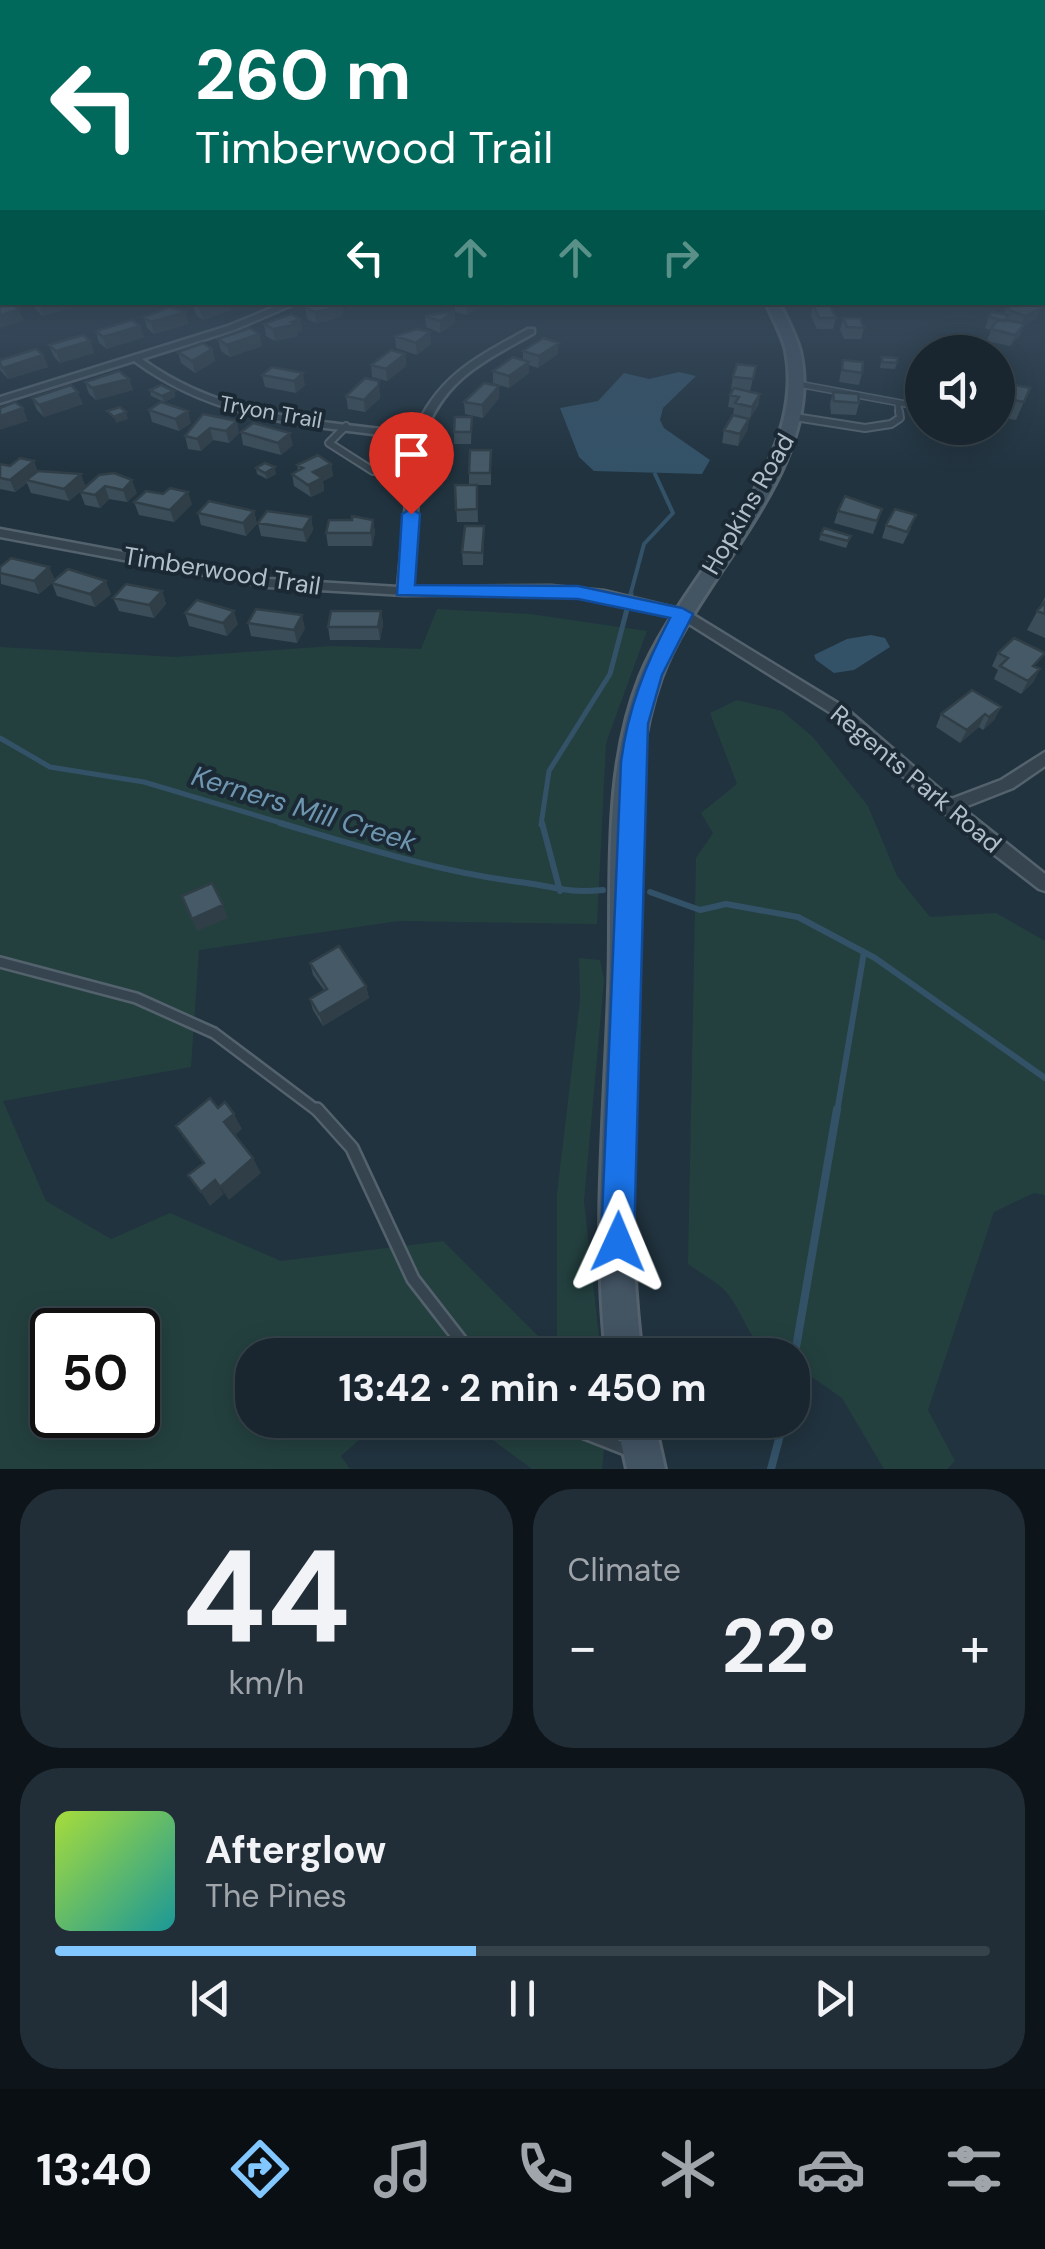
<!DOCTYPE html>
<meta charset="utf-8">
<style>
:root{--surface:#19262f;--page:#222e37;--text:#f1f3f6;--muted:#9fa5aa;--line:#37434b;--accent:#82c7ff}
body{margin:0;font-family:"DM Sans",sans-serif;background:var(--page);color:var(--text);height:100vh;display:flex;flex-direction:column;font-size:38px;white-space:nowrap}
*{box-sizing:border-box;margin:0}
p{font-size:32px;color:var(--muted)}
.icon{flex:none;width:55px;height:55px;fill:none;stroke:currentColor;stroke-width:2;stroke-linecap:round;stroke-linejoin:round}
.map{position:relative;height:1469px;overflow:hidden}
.side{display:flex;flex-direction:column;gap:20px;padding:20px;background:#0e151a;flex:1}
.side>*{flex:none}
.guide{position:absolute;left:0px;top:0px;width:1045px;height:305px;box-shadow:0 5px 25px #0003,0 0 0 2px var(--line);background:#00695c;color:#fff;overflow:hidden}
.buttons{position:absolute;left:905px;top:335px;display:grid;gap:20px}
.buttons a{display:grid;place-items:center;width:110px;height:110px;border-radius:50%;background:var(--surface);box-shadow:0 5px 25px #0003,0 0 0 2px var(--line);font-size:50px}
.speed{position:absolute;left:30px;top:1308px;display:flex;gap:20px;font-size:50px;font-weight:700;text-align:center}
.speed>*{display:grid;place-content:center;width:130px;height:130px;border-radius:50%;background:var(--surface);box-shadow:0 5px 25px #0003,0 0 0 2px var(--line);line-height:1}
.speed .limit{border:5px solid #111;border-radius:15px;background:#fff;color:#111}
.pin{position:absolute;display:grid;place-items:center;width:85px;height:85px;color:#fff;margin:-102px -42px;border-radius:50% 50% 50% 0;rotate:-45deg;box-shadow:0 0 10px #0007}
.pin .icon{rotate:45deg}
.me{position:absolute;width:110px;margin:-55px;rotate:1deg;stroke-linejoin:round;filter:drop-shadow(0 0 8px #0008)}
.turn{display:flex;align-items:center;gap:35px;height:210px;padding:0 30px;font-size:45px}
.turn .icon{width:130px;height:130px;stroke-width:2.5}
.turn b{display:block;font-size:70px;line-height:85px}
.lanes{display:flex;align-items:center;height:95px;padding:0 30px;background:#0003;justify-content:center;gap:50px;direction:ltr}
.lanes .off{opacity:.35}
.big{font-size:75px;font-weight:700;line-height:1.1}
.side .widget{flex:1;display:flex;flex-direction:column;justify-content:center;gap:15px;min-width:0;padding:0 35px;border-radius:40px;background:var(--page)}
.side .dial{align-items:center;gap:0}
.dial b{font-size:130px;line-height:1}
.song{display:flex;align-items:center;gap:30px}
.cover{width:120px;height:120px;border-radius:15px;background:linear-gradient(135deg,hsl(80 70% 55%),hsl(180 70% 35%))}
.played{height:10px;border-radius:5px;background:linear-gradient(90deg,var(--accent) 45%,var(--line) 45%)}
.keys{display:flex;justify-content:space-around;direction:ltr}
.heat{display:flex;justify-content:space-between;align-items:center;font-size:55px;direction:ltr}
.side .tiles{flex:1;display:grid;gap:20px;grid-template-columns:1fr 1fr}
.widget:last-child{grid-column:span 2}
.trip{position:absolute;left:235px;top:1338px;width:575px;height:100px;border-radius:40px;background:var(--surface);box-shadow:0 5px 25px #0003,0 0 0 2px var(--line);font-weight:700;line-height:100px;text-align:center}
.tab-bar{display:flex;height:160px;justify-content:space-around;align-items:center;background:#0a0f13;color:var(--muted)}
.tab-bar .icon{width:70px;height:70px}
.tab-bar .current{color:var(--accent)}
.tab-bar b{font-size:45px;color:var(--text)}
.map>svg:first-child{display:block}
.green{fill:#23403f;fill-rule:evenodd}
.water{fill:#335268}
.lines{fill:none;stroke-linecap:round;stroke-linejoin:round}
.stream-far3{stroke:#335268;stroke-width:4}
.stream-far2{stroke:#335268;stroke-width:5}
.stream-far1{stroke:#335268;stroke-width:6}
.stream{stroke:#335268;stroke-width:8}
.lane-far3-casing{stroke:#54626d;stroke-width:8}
.lane-far2-casing{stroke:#54626d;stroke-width:10}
.lane-far1-casing{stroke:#54626d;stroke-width:14}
.lane-casing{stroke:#54626d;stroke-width:16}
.street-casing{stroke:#54626d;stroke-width:5}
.secondary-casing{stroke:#54626d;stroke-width:6}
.lane-far3{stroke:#35444f;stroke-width:5}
.lane-far2{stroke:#35444f;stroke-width:6}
.lane-far1{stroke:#35444f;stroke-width:9}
.lane{stroke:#35444f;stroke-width:11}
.street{fill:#35444f;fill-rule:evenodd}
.secondary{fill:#435463;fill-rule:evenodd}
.wall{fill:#3b4d58}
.shaded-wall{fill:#303e47}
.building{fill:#455966;stroke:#303e47;stroke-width:2.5}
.route{fill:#1a73e8;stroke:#114b97;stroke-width:2.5}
.labels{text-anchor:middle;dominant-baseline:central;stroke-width:8;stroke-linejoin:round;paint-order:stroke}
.far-street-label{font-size:22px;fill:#b1bfca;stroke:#1b2934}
.street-label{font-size:25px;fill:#b1bfca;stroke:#1b2934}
.water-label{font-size:28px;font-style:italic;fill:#6f96b1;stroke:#1b2934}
</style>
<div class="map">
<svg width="1045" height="1469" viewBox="0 0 1045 1469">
<rect width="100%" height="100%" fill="#21333f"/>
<path class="green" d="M437,609L530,614L647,631L606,743L597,924L399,921L199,950L191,1067L3,1101L46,1201L111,1239L170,1213L281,1261L443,1241L557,1355V1194L580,1000L579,958L600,960L604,980L584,1201L601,1355H252V1420H381L341,1456L350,1469H0V647L175,657L333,646L421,649ZM52,1330H138V1415H52Z
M737,700L782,711L813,737L868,806L897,876L930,917L996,913L1045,941V1195L1034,1193L994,1212L928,1410L955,1461L947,1469H884L842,1398L793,1364L792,1355C748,1355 750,1321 727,1293C718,1282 700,1273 688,1264L696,858L713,833L701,813L737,784L710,713Z
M466,1420H607L602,1469H532Z"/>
<path class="water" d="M679,372L696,376L663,408L660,420L664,428L710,460L702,474L594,471L579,457L560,408L598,401L624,373L649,379Z
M871,635L885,638L890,647L854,670L834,673L816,660L814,655L847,639Z"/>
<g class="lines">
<path class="stream-far3" d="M630,596L644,544L673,513L655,474"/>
<path class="stream-far2" d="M0,738L50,767L144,782L288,825
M541,825L549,771L610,674L631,594"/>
<path class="stream-far1" d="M280,823C362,847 442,873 527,883C559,888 568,893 603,890
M542,823L560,891
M650,892L700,910L726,904L798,917L875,958L1045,1078
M837,1112L864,952"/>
<path class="stream" d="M792,1371L837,1109
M771,1469L784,1420"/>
<g class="lane-far3-casing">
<path id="lane-far3" d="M798,384L922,407
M898,405L899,413"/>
</g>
<g class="lane-far2-casing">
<path id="lane-far2" d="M795,417L865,428L891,424L900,418L899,411
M346,426L329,443L373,471"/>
</g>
<g class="lane-far1-casing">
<path id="lane-far1" d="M0,962L136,998L214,1033L319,1112"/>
</g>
<g class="lane-casing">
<path id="lane" d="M317,1109L352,1148L413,1279L472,1355
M552,1420L628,1450"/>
</g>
<g class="street-casing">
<path id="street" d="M2,297L4,302L0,304V298Z
M286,302H299L234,330L142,359C225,419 317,420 414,433C437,376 477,357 528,329H534V333C482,363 446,377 423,437L411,587L551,586L604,591L687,611L844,707L951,799L1001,780L1045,752V766L1013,788L962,808L1045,874V891L1039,889L974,839L834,715L678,617L604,599L551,594L404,595L268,587L0,537V529L268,579L398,587L412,439C311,425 220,424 134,361L0,403V397L228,326Z"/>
</g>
<g class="secondary-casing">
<path id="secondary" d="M766,302H779C786,318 796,335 800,351C827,467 698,576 661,678C625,777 639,889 637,993C635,1114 626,1234 642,1355H606C593,1233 605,1113 609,992C613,889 601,775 640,677C680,576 809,468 786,351C783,335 772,318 766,302Z
M616,1420H654L665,1469H627Z"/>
</g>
<use href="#lane-far3" class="lane-far3"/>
<use href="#lane-far2" class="lane-far2"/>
<use href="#lane-far1" class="lane-far1"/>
<use href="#lane" class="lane"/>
<use href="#street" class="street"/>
<use href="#secondary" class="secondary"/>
</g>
<path class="wall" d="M33,302H74L76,307L43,316L36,310Z
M317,302H360L350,308L342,305L343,315L328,321L316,323L307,319L305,307Z
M455,302H482V306L467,315L455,312Z
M193,303L231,310L203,320L196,315Z
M813,304L836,318L833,329H817L811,316Z
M1041,308L1036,319L1024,325L1020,335L1010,346L987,341L991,330L985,328L989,317L1004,314L1006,309Z
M454,311L455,323L440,333L426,327L425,316Z
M186,312L188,324L154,334L147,328L144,317Z
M843,318L864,328L861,339H844L840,330Z
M300,319L302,330L298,332V336L275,341L266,336L264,324Z
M140,326L144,337L107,349L99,343L96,331Z
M259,334L262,346L230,357L221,351L218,339Z
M395,336L431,344L417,355L396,348Z
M90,341L94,353L60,363L54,357L49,345Z
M212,349L215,361L195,373L181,363L178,352Z
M523,351L558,354L538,368L529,365V373L509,388L493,383V371L523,360Z
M405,354L406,366L387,381L372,377L371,365Z
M43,355L48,367L8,379L0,370V360Z
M882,357L897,363L895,369L880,368Z
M843,360L862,373L859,385L839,382Z
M756,366L750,391L760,394L758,406L749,419L747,431L738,446L722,443L724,430L733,415L734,408L728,407L730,395L734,389H731L733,377Z
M272,367L305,385L296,393L265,387L262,375Z
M129,379L133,390L96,400L89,394L85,382Z
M998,381L1030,388L1016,420L998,417Z
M150,390L174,391L175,397L164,402L151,396Z
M833,392L859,403L856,415L831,414L830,404Z
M380,393V398L365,412L348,409L346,396Z
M32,398L83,404L44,417L37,410Z
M499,398L483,418L465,414L464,402Z
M149,410L191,423L179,431L152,422Z
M203,414L239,433L229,443L213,440L201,451L188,449L185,436Z
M472,417L471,444H454V432Z
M241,432L293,445L281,455L243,445Z
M491,450V485H477L478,522H457L455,485H469V473Z
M0,464L38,471L86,486L99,475L137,493L127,502L109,499L100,508L85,505L80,492L69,501L31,493L27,483L15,492L0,489Z
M331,464L333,476L323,481L324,491L311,497L294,486L292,474L298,470L297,465Z
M256,468L276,474L267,479L257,474Z
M134,502L192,504L174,522L139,515Z
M882,509L873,534L834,523L838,511Z
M254,511L257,524L246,536L201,525L198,513Z
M311,517L313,530L306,542L261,536L258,523Z
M373,520L375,533L372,546H328L326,533Z
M886,525L911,528L903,544L882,538Z
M484,526L483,565H463L462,552Z
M821,534L851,536L846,548L819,540Z
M0,567H49L55,580L111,594L95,607L57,596L52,583L39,594L1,584Z
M162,591L166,604L154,618L119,611L113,598Z
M1045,597V638L1027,630Z
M381,611L383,624L380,640H330L328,627Z
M185,613L238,624L227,636L189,626Z
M248,623L305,628L297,643L251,636Z
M998,653L1040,669L1033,682L1021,694L994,679L998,670L992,666Z
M1001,707L994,720L983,730L979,727L960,743L936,727L941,714Z
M310,963L366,986L369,998L323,1026L313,1010L310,999L324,990L313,975Z"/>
<path class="shaded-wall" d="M47,302H74L76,307L43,316L39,305Z
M218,302H229L231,310L203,320L200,308Z
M469,302H482V306L467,315L466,304Z
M342,303L343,315L328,321L316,323L315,312Z
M1041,308L1036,319L1024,325L1020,335L1010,346L1025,316Z
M19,310L24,321L0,328V315Z
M454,311L455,323L440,333V321Z
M186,312L188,324L154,334L151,322Z
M300,319L302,330L298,332V336L275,341L273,329Z
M140,326L144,337L107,349L103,337Z
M430,332L431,344L417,355L416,343Z
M259,334L262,346L230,357L227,345Z
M90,341L94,353L60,363L56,351Z
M559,343L558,354L538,368L539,356Z
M212,349L215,361L195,373L192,361Z
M405,354L406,366L387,381L386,369Z
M43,355L48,367L8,379L3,368Z
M529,362V373L509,388V376Z
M303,373L305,385L296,393L294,381Z
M129,379L133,390L96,400L92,388Z
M379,381L380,398L365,412L364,400Z
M499,386V398L483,418L482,405Z
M174,391L175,397L164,402L162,396Z
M78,392L83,404L44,417L39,405Z
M760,394L758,406L750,419L752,407Z
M23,408L28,421L0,430V416Z
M188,411L191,423L179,431L175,419Z
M126,412L128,419L116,423L114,417Z
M749,419L747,431L738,446L740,434Z
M237,421L239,433L229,443L226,431Z
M210,428L213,440L201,451L197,439Z
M290,433L293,445L281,455L278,443Z
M34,461L39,474L26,480L27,483L15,492L10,480Z
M331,464L333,476L323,481L324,491L311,497L308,485L313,472Z
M275,467L276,474L267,479L265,473Z
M81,474L86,487L69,501L64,489Z
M132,480L137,493L127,502L123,490Z
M105,486L109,499L100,508L95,495Z
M188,492L192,504L174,522L170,510Z
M254,511L257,524L246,536L243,523Z
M311,517L313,530L306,542L303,530Z
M373,520L375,533L372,546L371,533Z
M49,567L55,580L39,594L34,581Z
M106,581L111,594L95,607L90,594Z
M162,591L166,604L154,618L149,605Z
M234,611L238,624L227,636L223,623Z
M381,611L383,624L380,640L378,627Z
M302,615L305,628L297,643L294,630Z
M1040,669L1033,682L1021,694L1028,681Z
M1001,707L994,720L983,730L989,717Z
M985,714L979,727L960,743L967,730Z
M223,905L228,918L197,931L192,919Z
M366,986L369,998L323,1026L319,1014Z
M234,1114L242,1129L233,1137L224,1122Z
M253,1158L261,1173L229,1200L220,1187Z
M215,1180L224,1194L210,1206L201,1192Z"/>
<path class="building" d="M196,302H218L200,308L193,303Z
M317,302H340L342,303L326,310L315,312L305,307Z
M1018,302H1027L1041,308L1025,316L1006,309Z
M13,304L19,310L0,315V308Z
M813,304L830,305L836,318H819Z
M169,307L186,312L151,322L144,317Z
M454,311L440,321L425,316Z
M992,312L1008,315L1005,321L989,317Z
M291,314L300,319L292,322L297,324L273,329L264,324Z
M843,318H860L864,328L847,327Z
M132,320L140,326L103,337L96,331Z
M1007,320L1025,324L1015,335L991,329L997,321Z
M250,328L259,334L227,345L218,339Z
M417,329L430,332L416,343L395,336Z
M83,335L90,341L56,351L49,345Z
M543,338L559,343L539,356L523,351Z
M203,343L212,349L192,361L178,352Z
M36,349L43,355L3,368L0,364V360Z
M391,350L405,354L386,369L371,365Z
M513,357L529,362L509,376L493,371Z
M882,357L897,358V363L882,362Z
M843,360L863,362L862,373L842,370Z
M737,364L756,366L753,379L733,377Z
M272,367L303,373L294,381L262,375Z
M119,371L129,379L92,388L85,382Z
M365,378L379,381L378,386L364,400L346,396Z
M998,381L1030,388L1024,402L998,397Z
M484,383L499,386L482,405L464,402Z
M71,385L78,392L39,405L32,398Z
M161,385L174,391L162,396L150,390Z
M734,388L760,394L752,407L735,403L739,397L730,395Z
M833,392L858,394L859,403L834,401Z
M15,402L23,408L0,416V408Z
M161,402L188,411L175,419L149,410Z
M120,407L126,412L114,417L107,411Z
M203,414L237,421L226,431L210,428L197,439L185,436Z
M733,415L749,419L740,434L724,430Z
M455,417H472L471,432H454Z
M253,423L290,433L278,443L241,432Z
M470,450H491L490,473H469Z
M318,455L331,464L313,472L322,478L308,485L292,474L303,468L297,465Z
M20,458L34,461L10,480L0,478V464L10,466Z
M265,463L275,467L265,473L256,468Z
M38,471L81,474L64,489L26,480Z
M114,473L132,480L123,490L105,486L95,495L80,492L99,475Z
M455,485H477V509L456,510Z
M170,488L188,492L170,510L134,502L146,491L163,494Z
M845,496L882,509L877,521L838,511Z
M209,501L254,511L243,523L198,513Z
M895,509L916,515L907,532L886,525Z
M267,511L311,517L303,530L258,523Z
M352,516L373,520L371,533H326L329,520H352Z
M465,526H484L482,553L462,552Z
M824,528L851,536L848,541L821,534Z
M11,558L49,567L34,581L0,573V567Z
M68,569L106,581L90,594L51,583Z
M126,584L162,591L149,605L113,598Z
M197,600L234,611L223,623L185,613Z
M1045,602V614L1037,611Z
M256,609L302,615L294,630L248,623Z
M331,611H381L378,627H328Z
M1014,638L1045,653L1033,666L1040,669L1028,681L1000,666L1008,658L998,653Z
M972,690L1001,707L989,717L985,714L967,730L941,714Z
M212,883L223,905L192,919L182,896Z
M339,946L366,986L319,1014L310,999L327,989L310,963Z
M210,1098L218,1108L225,1102L234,1114L224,1122L253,1158L220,1187L215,1180L201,1192L188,1175L204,1163L176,1126Z"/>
<linearGradient id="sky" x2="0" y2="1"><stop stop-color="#121c23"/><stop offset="0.56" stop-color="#3d5063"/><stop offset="1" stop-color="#3d5063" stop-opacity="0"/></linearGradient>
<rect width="1045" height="472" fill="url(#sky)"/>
<path class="route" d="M411,509L420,514L415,585L578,586L682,608L693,614L662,675L648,724L634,1242L629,1254L618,1259L606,1254L601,1242L621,762C628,708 645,666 670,618L578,599L397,595L402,514Z"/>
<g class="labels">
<g class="far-street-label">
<text transform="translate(271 412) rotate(10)">Tryon Trail</text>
</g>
<g class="street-label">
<text transform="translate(748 504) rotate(-60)">Hopkins Road</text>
<text transform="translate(222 571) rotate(9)">Timberwood Trail</text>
<text transform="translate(916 779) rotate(40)">Regents Park Road</text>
</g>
<g class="water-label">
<text transform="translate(304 809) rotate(17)">Kerners Mill Creek</text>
</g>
</g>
</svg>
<div class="buttons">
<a><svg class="icon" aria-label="sound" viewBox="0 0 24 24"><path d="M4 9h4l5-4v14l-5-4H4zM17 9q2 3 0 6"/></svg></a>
</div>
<div class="speed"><div class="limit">50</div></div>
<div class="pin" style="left:411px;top:514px;background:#d93025"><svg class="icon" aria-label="arrive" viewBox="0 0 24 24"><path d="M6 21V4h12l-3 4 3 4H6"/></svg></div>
<svg class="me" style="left:618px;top:1242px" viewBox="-20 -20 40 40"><path d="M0-17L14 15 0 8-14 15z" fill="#1a73e8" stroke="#fff" stroke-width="4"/></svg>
<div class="trip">13:42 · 2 min · 450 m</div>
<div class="guide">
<div class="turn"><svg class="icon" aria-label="left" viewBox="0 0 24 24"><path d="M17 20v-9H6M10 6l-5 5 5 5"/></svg><div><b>260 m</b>Timberwood Trail</div></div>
<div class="lanes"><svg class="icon" aria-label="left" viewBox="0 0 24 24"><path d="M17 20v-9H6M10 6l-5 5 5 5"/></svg><svg class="icon off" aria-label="ahead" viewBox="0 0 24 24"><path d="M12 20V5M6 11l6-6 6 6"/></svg><svg class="icon off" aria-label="ahead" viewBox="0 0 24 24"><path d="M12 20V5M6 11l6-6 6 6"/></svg><svg class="icon off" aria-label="right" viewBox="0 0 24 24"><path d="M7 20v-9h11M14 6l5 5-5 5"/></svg></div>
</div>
</div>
<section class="side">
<div class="tiles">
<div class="widget dial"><b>44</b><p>km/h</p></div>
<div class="widget"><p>Climate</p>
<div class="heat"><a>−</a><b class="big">22°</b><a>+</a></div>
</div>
<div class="widget">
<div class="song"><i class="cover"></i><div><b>Afterglow</b><p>The Pines</p></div></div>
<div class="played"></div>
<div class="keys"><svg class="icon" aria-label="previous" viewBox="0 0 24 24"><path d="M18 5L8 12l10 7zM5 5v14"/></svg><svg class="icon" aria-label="pause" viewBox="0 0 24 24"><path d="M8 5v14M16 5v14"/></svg><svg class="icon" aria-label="next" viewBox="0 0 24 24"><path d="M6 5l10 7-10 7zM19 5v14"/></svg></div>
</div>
</div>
</section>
<nav class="tab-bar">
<b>13:40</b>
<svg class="icon current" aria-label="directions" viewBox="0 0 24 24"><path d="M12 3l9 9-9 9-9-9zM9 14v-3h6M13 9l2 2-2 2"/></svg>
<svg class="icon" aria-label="music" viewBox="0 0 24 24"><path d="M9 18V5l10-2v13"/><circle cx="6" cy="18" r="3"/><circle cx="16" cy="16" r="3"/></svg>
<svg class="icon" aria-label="phone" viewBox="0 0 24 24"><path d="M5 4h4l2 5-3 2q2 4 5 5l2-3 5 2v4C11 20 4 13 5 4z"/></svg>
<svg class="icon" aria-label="climate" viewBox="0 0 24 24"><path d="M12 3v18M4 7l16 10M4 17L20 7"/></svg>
<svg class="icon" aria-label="car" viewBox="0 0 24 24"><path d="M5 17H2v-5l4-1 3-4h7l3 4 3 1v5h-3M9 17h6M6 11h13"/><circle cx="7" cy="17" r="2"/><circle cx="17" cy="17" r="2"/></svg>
<svg class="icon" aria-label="filters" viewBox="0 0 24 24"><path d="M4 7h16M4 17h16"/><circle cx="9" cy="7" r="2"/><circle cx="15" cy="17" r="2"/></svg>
</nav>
